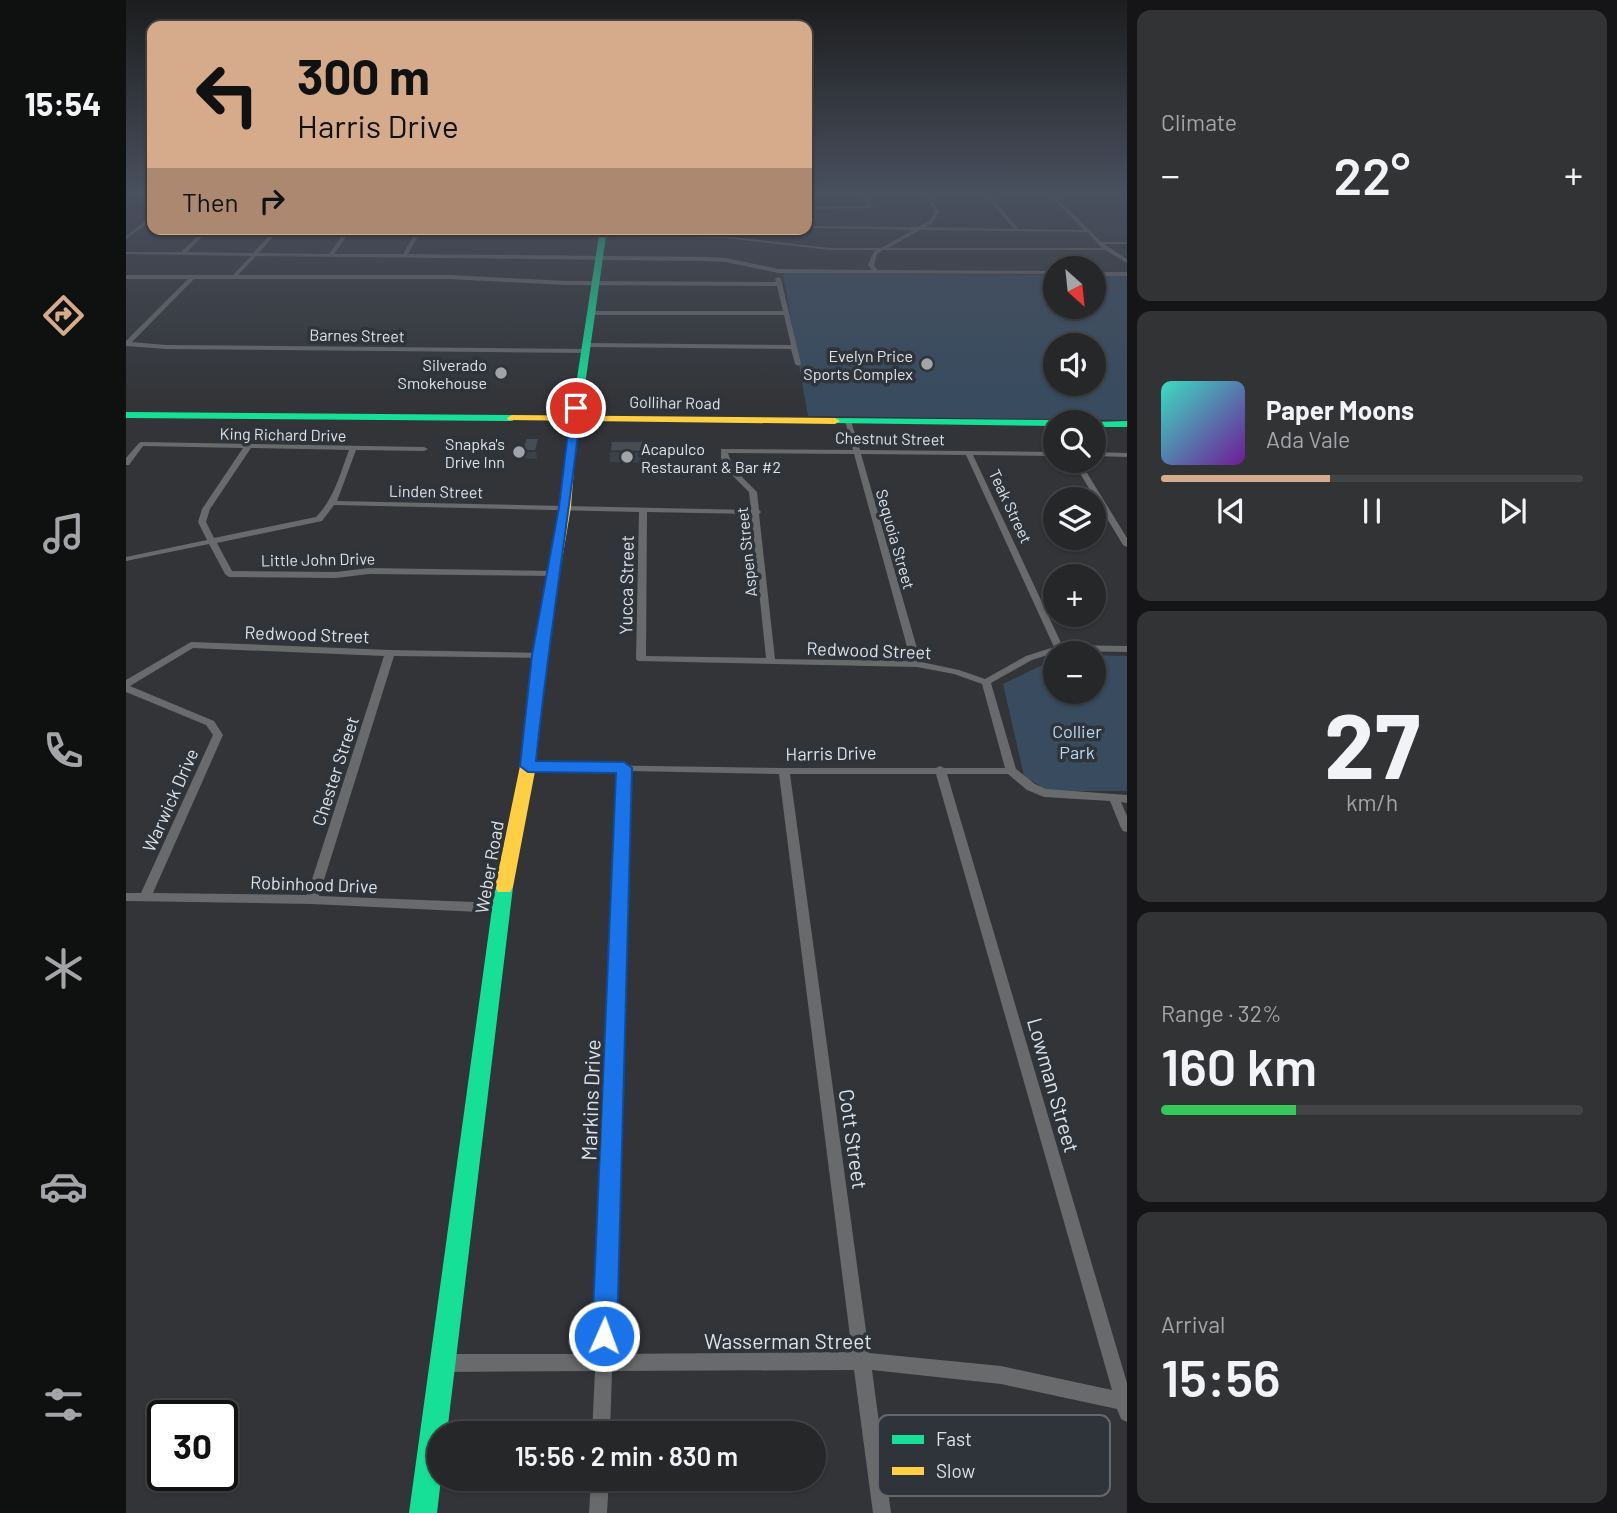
<!DOCTYPE html>
<meta charset="utf-8">
<style>
:root{--surface:#262729;--page:#323335;--text:#f1f3f6;--muted:#a4a5a8;--line:#424446;--accent:#d6ab8b}
body{margin:0;font-family:Barlow,sans-serif;background:var(--page);color:var(--text);height:100vh;display:flex;flex-direction:column;font-size:26px;white-space:nowrap}
*{box-sizing:border-box;margin:0}
p{font-size:23px;color:var(--muted)}
.icon{flex:none;width:38px;height:38px;fill:none;stroke:currentColor;stroke-width:2;stroke-linecap:round;stroke-linejoin:round}
.map{position:relative;flex:1;overflow:hidden}
.details{display:flex;flex-direction:column;gap:10px;padding:10px;background:#151517;width:490px}
.details>*{flex:none}
.hud{position:absolute;left:21px;top:21px;width:665px;height:214px;border-radius:14px;box-shadow:0 2px 5px #0004,0 0 0 2px var(--line);background:#d6ab8b;color:#111;overflow:hidden}
.needle{width:46px;rotate:153deg}
.fabs{position:absolute;left:917px;top:256px;display:grid;gap:14px}
.fabs a{display:grid;place-items:center;width:63px;height:63px;border-radius:50%;background:var(--surface);box-shadow:0 2px 5px #0004,0 0 0 2px var(--line);font-size:35px}
.speed{position:absolute;left:21px;top:1400px;display:flex;gap:14px;font-size:35px;font-weight:700;text-align:center}
.speed>*{display:grid;place-content:center;width:91px;height:91px;border-radius:50%;background:var(--surface);box-shadow:0 2px 5px #0004,0 0 0 2px var(--line);line-height:1}
.speed .limit{border:4px solid #111;border-radius:10px;background:#fff;color:#111}
.pin{position:absolute;display:grid;place-items:center;width:60px;height:60px;color:#fff;margin:-30px;border:4px solid #fff;border-radius:50%;box-shadow:0 2px 7px #0007}
.me{position:absolute;width:77px;margin:-38px;rotate:2deg;stroke-linejoin:round;filter:drop-shadow(0 0 5px #0008)}
.turn{display:flex;align-items:center;gap:24px;height:147px;padding:0 35px;font-size:32px}
.turn .icon{width:91px;height:91px;stroke-width:2.5}
.turn b{display:block;font-size:49px;line-height:60px}
.then{display:flex;align-items:center;height:66px;padding:0 35px;background:#0003;gap:14px;font-size:26px}
.big{font-size:52px;font-weight:600;line-height:1.1}
.details .card{flex:1;display:flex;flex-direction:column;justify-content:center;gap:10px;min-width:0;padding:0 24px;border-radius:14px;background:var(--page)}
.details .dial{align-items:center;gap:0}
.dial b{font-size:91px;line-height:1}
.song{display:flex;align-items:center;gap:21px}
.cover{width:84px;height:84px;border-radius:10px;background:linear-gradient(135deg,hsl(170 70% 55%),hsl(280 70% 35%))}
.played{height:7px;border-radius:4px;background:linear-gradient(90deg,var(--accent) 40%,var(--line) 40%)}
.keys{display:flex;justify-content:space-around;direction:ltr}
.heat{display:flex;justify-content:space-between;align-items:center;font-size:38px;direction:ltr}
.charge{height:10px;border-radius:5px;background:linear-gradient(90deg,#34c759 32%,var(--line) 0)}
.trip{position:absolute;left:301px;top:1421px;width:399px;height:70px;border-radius:35px;background:var(--surface);box-shadow:0 2px 5px #0004,0 0 0 2px var(--line);font-weight:600;line-height:70px;text-align:center}
main{display:flex;flex:1;min-height:0}
.dock{display:flex;flex-direction:column;width:126px;justify-content:space-around;align-items:center;background:#0f1010;color:var(--muted)}
.dock .icon{width:49px;height:49px}
.dock .on{color:var(--accent)}
.dock b{font-size:32px;color:var(--text)}
.map>svg:first-child{display:block}
.green{fill:#384b5f;fill-rule:evenodd}
.lines{fill:none;stroke-linecap:round;stroke-linejoin:round}
.street{fill:#686a6b;fill-rule:evenodd}
.fast{fill:#16e098;fill-rule:evenodd}
.slow{fill:#ffcf43;fill-rule:evenodd}
.wall{fill:#3d4249}
.shaded-wall{fill:#32363c}
.building{fill:#474d55;stroke:#32363c;stroke-width:2}
.route{fill:#1a73e8;stroke:#114b97;stroke-width:2}
.poi-dot{fill:#a2a4a8;stroke:#2f343a;stroke-width:2.5}
.labels{text-anchor:middle;dominant-baseline:central;stroke-width:7;stroke-linejoin:round;paint-order:stroke}
.far-street-label{font-size:16px;fill:#dee1e5;stroke:#2f343a}
.far-poi-label{font-size:16px;fill:#dee1e5;stroke:#2f343a;text-anchor:end}
.street-label{font-size:18px;fill:#dee1e5;stroke:#2f343a}
.park-label{font-size:18px;fill:#b7d6f5;stroke:#2f343a}
.near-street-label{font-size:21px;fill:#dee1e5;stroke:#2f343a}
.key{fill:#2f343a;stroke:#64686d;stroke-width:2}
.key-label{font-size:19px;fill:#dee1e5}
</style>
<main>
<nav class="dock">
<b>15:54</b>
<svg class="icon on" aria-label="directions" viewBox="0 0 24 24"><path d="M12 3l9 9-9 9-9-9zM9 14v-3h6M13 9l2 2-2 2"/></svg>
<svg class="icon" aria-label="music" viewBox="0 0 24 24"><path d="M9 18V5l10-2v13"/><circle cx="6" cy="18" r="3"/><circle cx="16" cy="16" r="3"/></svg>
<svg class="icon" aria-label="phone" viewBox="0 0 24 24"><path d="M5 4h4l2 5-3 2q2 4 5 5l2-3 5 2v4C11 20 4 13 5 4z"/></svg>
<svg class="icon" aria-label="climate" viewBox="0 0 24 24"><path d="M12 3v18M4 7l16 10M4 17L20 7"/></svg>
<svg class="icon" aria-label="car" viewBox="0 0 24 24"><path d="M5 17H2v-5l4-1 3-4h7l3 4 3 1v5h-3M9 17h6M6 11h13"/><circle cx="7" cy="17" r="2"/><circle cx="17" cy="17" r="2"/></svg>
<svg class="icon" aria-label="filters" viewBox="0 0 24 24"><path d="M4 7h16M4 17h16"/><circle cx="9" cy="7" r="2"/><circle cx="15" cy="17" r="2"/></svg>
</nav>
<div class="map">
<svg width="1001" height="1513" viewBox="0 0 1001 1513">
<rect width="100%" height="100%" fill="#323437"/>
<path class="green" d="M661,273L929,275V306H968V276H1001V420L682,416L657,274ZM929,345H968V383H929Z
M968,655L1001,656V791H922L898,776L877,684L929,659V691H968Z"/>
<g class="lines">
<path class="street" d="M7,191H11L0,197V194Z
M734,191H738L747,208L681,209V207L742,206Z
M796,191H800L813,211L807,223L799,227L888,229L855,191H859L893,229L958,230L920,191H924L975,242H1001V244H978L1001,259V263L979,250H757L751,254L748,265L751,270L929,271V274L652,273L600,262L581,261L130,256L112,275H323L439,281L650,282L649,279L652,277L655,279L675,364L672,366L669,364L665,349L462,347L459,345L462,343L665,345L658,315H464L461,313L464,311H657L651,286L439,285L323,279H68L6,342L40,345L461,349L464,351L461,353L40,349L0,346V341L62,279H0V275H107L125,256L0,254V252H55L79,229H84L61,252L127,253L149,229H154L133,253L203,254L221,229H226L208,254H277L292,229H296L282,254L581,257L600,258L652,269L746,270L742,265L747,253L750,250H704L598,238L362,236L360,235L362,229H366L365,234L598,236L704,248H755L787,230L681,228V226L792,227L803,221L809,211ZM794,230L961,232L976,248H762Z
M24,217H26V220L0,239V236Z
M968,272H1001V276H968Z
M722,419L725,421L734,450L929,452V456L847,455L936,645L1001,646V652L934,651L906,660L865,683L890,769L909,784L920,789L1001,795V803L995,802L1001,816V832L997,831L995,828L984,801L918,797L901,790L882,774H821L1001,1383V1422L995,1419L991,1409L875,1384L746,1370L765,1513H747L728,1370L486,1371L484,1433H466L469,1371L318,1372L312,1369L309,1363L312,1357L318,1354H469L493,771L402,769L397,766L398,764L658,768H810L814,766L818,768H879L856,684L828,674L791,667L512,661L510,659L513,512L208,505L196,521L91,543L106,571L210,572L243,568L431,571V575L428,576L243,574L210,578L103,577L99,574L83,544L0,561V557L81,540L72,522L76,509L117,448L17,446L3,465H0V458L13,443L15,442L298,447L302,449L298,451L230,450L211,501L625,510L623,492L600,469L595,458V449L727,450L719,421ZM125,448L223,450C214,474 208,499 190,517L88,538L80,522L84,509ZM602,453L728,454L785,661L649,659L633,514L635,512L633,510L631,492L607,468ZM735,454L840,455L928,647L900,656L859,679L833,670L795,662ZM521,512L625,514L640,658L520,656ZM503,771L653,774L726,1352L486,1354ZM664,774H810L986,1390L875,1366L743,1353Z
M968,452L1001,453V457L968,456Z
M946,460H953L1001,538V547L997,545Z
M65,642L264,650L416,653L418,655L413,658L268,656L193,896L374,903L378,905L380,908L378,911L374,913L186,904L0,901V893H15L87,735L80,725L0,692V680ZM67,648L258,656L181,895L27,893L97,735L88,721L4,686Z
M465,1479H483L481,1513H463Z"/>
<path class="fast" d="M474,229H481L449,456L444,459L439,456Z
M0,412L386,415L391,418L386,421L0,418Z
M709,418L929,420L933,422H929V426L705,423L704,421Z
M1001,421V427H968V422H965Z
M378,880L384,882L387,887L321,1433H313V1479H315L311,1513H283L369,887L372,882Z"/>
<path class="slow" d="M386,415L709,418L714,421L709,424L382,420L381,418Z
M444,453L449,456L445,507L420,655L410,766L387,887L384,892H372L369,887L394,766L406,655L433,507L439,456Z"/>
</g>
<path class="wall" d="M518,441L517,463L484,462V451Z
M413,445L411,459L397,458L396,451Z"/>
<path class="shaded-wall" d="M413,438V445L411,459L410,451Z"/>
<path class="building" d="M400,438H413L410,451H396Z
M485,441H518L517,452L484,451Z"/>
<linearGradient id="sky" x2="0" y2="1"><stop stop-color="#1c1d1e"/><stop offset="0.48" stop-color="#49505e"/><stop offset="1" stop-color="#49505e" stop-opacity="0"/></linearGradient>
<rect width="1001" height="402" fill="url(#sky)"/>
<path class="route" d="M450,405L455,408C442,526 422,643 410,761L498,762L506,768L491,1336L488,1345L478,1348L469,1345L466,1336L490,773L402,772L394,766L406,655L433,507L445,408Z"/>
<g class="poi-dot">
<circle cx="801" cy="364" r="7"/>
<circle cx="375" cy="373" r="7"/>
<circle cx="393" cy="452" r="7"/>
<circle cx="501" cy="457" r="7"/>
</g>
<g class="labels">
<g class="far-street-label">
<text transform="translate(231 335) rotate(1)">Barnes Street</text>
<text transform="translate(549 402) rotate(1)">Gollihar Road</text>
<text transform="translate(157 434) rotate(1)">King Richard Drive</text>
<text transform="translate(764 438) rotate(1)">Chestnut Street</text>
<text transform="translate(310 491) rotate(1)">Linden Street</text>
<text transform="translate(885 506) rotate(65)">Teak Street</text>
<text transform="translate(770 539) rotate(74)">Sequoia Street</text>
<text transform="translate(620 552) rotate(-96)">Aspen Street</text>
<text transform="translate(192 559) rotate(-1)">Little John Drive</text>
</g>
<g class="far-poi-label">
<text x="787" y="355">Evelyn Price<tspan x="787" dy="18">Sports Complex</tspan></text>
<text x="361" y="364">Silverado<tspan x="361" dy="18">Smokehouse</tspan></text>
<text x="379" y="443">Snapka's<tspan x="379" dy="18">Drive Inn</tspan></text>
<text x="515" y="448" text-anchor="start">Acapulco<tspan x="515" dy="18">Restaurant &amp; Bar #2</tspan></text>
</g>
<g class="street-label">
<text transform="translate(500 585) rotate(-89)">Yucca Street</text>
<text transform="translate(181 634) rotate(2)">Redwood Street</text>
<text transform="translate(743 650) rotate(2)">Redwood Street</text>
<text transform="translate(705 753) rotate(-1)">Harris Drive</text>
<text transform="translate(209 771) rotate(-72)">Chester Street</text>
<text transform="translate(44 800) rotate(-66)">Warwick Drive</text>
<text transform="translate(363 867) rotate(-80)">Weber Road</text>
<text transform="translate(188 884) rotate(2)">Robinhood Drive</text>
</g>
<g class="park-label">
<text x="951" y="731">Collier<tspan x="951" dy="21">Park</tspan></text>
</g>
<g class="near-street-label">
<text transform="translate(928 1085) rotate(74)">Lowman Street</text>
<text transform="translate(464 1100) rotate(-88)">Markins Drive</text>
<text transform="translate(728 1139) rotate(82)">Cott Street</text>
<text x="662" y="1340">Wasserman Street</text>
</g>
</g>
<rect x="752" y="1415" width="232" height="81" rx="10" class="key"/>
<rect x="766" y="1435" width="32" height="9" fill="#16e098"/>
<rect x="766" y="1467" width="32" height="8" fill="#ffcf43"/>
<g class="key-label">
<text x="810" y="1446">Fast</text>
<text x="810" y="1478">Slow</text>
</g>
</svg>
<div class="fabs">
<a><svg class="needle" viewBox="-14 -14 28 28"><path d="M0-13l5 13h-10z" fill="#e53935"/><path d="M0 13l5-13h-10z" fill="#a4a5a8"/></svg></a>
<a><svg class="icon" aria-label="sound" viewBox="0 0 24 24"><path d="M4 9h4l5-4v14l-5-4H4zM17 9q2 3 0 6"/></svg></a>
<a><svg class="icon" aria-label="search" viewBox="0 0 24 24"><circle cx="10" cy="10" r="6"/><path d="M15 15l6 6"/></svg></a>
<a><svg class="icon" aria-label="layers" viewBox="0 0 24 24"><path d="M12 4l9 5-9 5-9-5zM3 14l9 5 9-5"/></svg></a>
<a>+</a>
<a>−</a>
</div>
<div class="speed"><div class="limit">30</div></div>
<div class="pin" style="left:450px;top:408px;background:#d93025"><svg class="icon" aria-label="arrive" viewBox="0 0 24 24"><path d="M6 21V4h12l-3 4 3 4H6"/></svg></div>
<svg class="me" style="left:478px;top:1336px" viewBox="-20 -20 40 40"><circle r="17" fill="#1a73e8" stroke="#fff" stroke-width="3"/><path d="M0-11L8 9 0 5-8 9z" fill="#fff"/></svg>
<div class="trip">15:56 · 2 min · 830 m</div>
<div class="hud">
<div class="turn"><svg class="icon" aria-label="left" viewBox="0 0 24 24"><path d="M17 20v-9H6M10 6l-5 5 5 5"/></svg><div><b>300 m</b>Harris Drive</div></div>
<div class="then">Then<svg class="icon" aria-label="right" viewBox="0 0 24 24"><path d="M7 20v-9h11M14 6l5 5-5 5"/></svg></div>
</div>
</div>
<section class="details">
<div class="card"><p>Climate</p>
<div class="heat"><a>−</a><b class="big">22°</b><a>+</a></div>
</div>
<div class="card">
<div class="song"><i class="cover"></i><div><b>Paper Moons</b><p>Ada Vale</p></div></div>
<div class="played"></div>
<div class="keys"><svg class="icon" aria-label="previous" viewBox="0 0 24 24"><path d="M18 5L8 12l10 7zM5 5v14"/></svg><svg class="icon" aria-label="pause" viewBox="0 0 24 24"><path d="M8 5v14M16 5v14"/></svg><svg class="icon" aria-label="next" viewBox="0 0 24 24"><path d="M6 5l10 7-10 7zM19 5v14"/></svg></div>
</div>
<div class="card dial"><b>27</b><p>km/h</p></div>
<div class="card"><p>Range · 32%</p><b class="big">160 km</b><div class="charge"></div></div>
<div class="card"><p>Arrival</p><b class="big">15:56</b></div>
</section>
</main>
